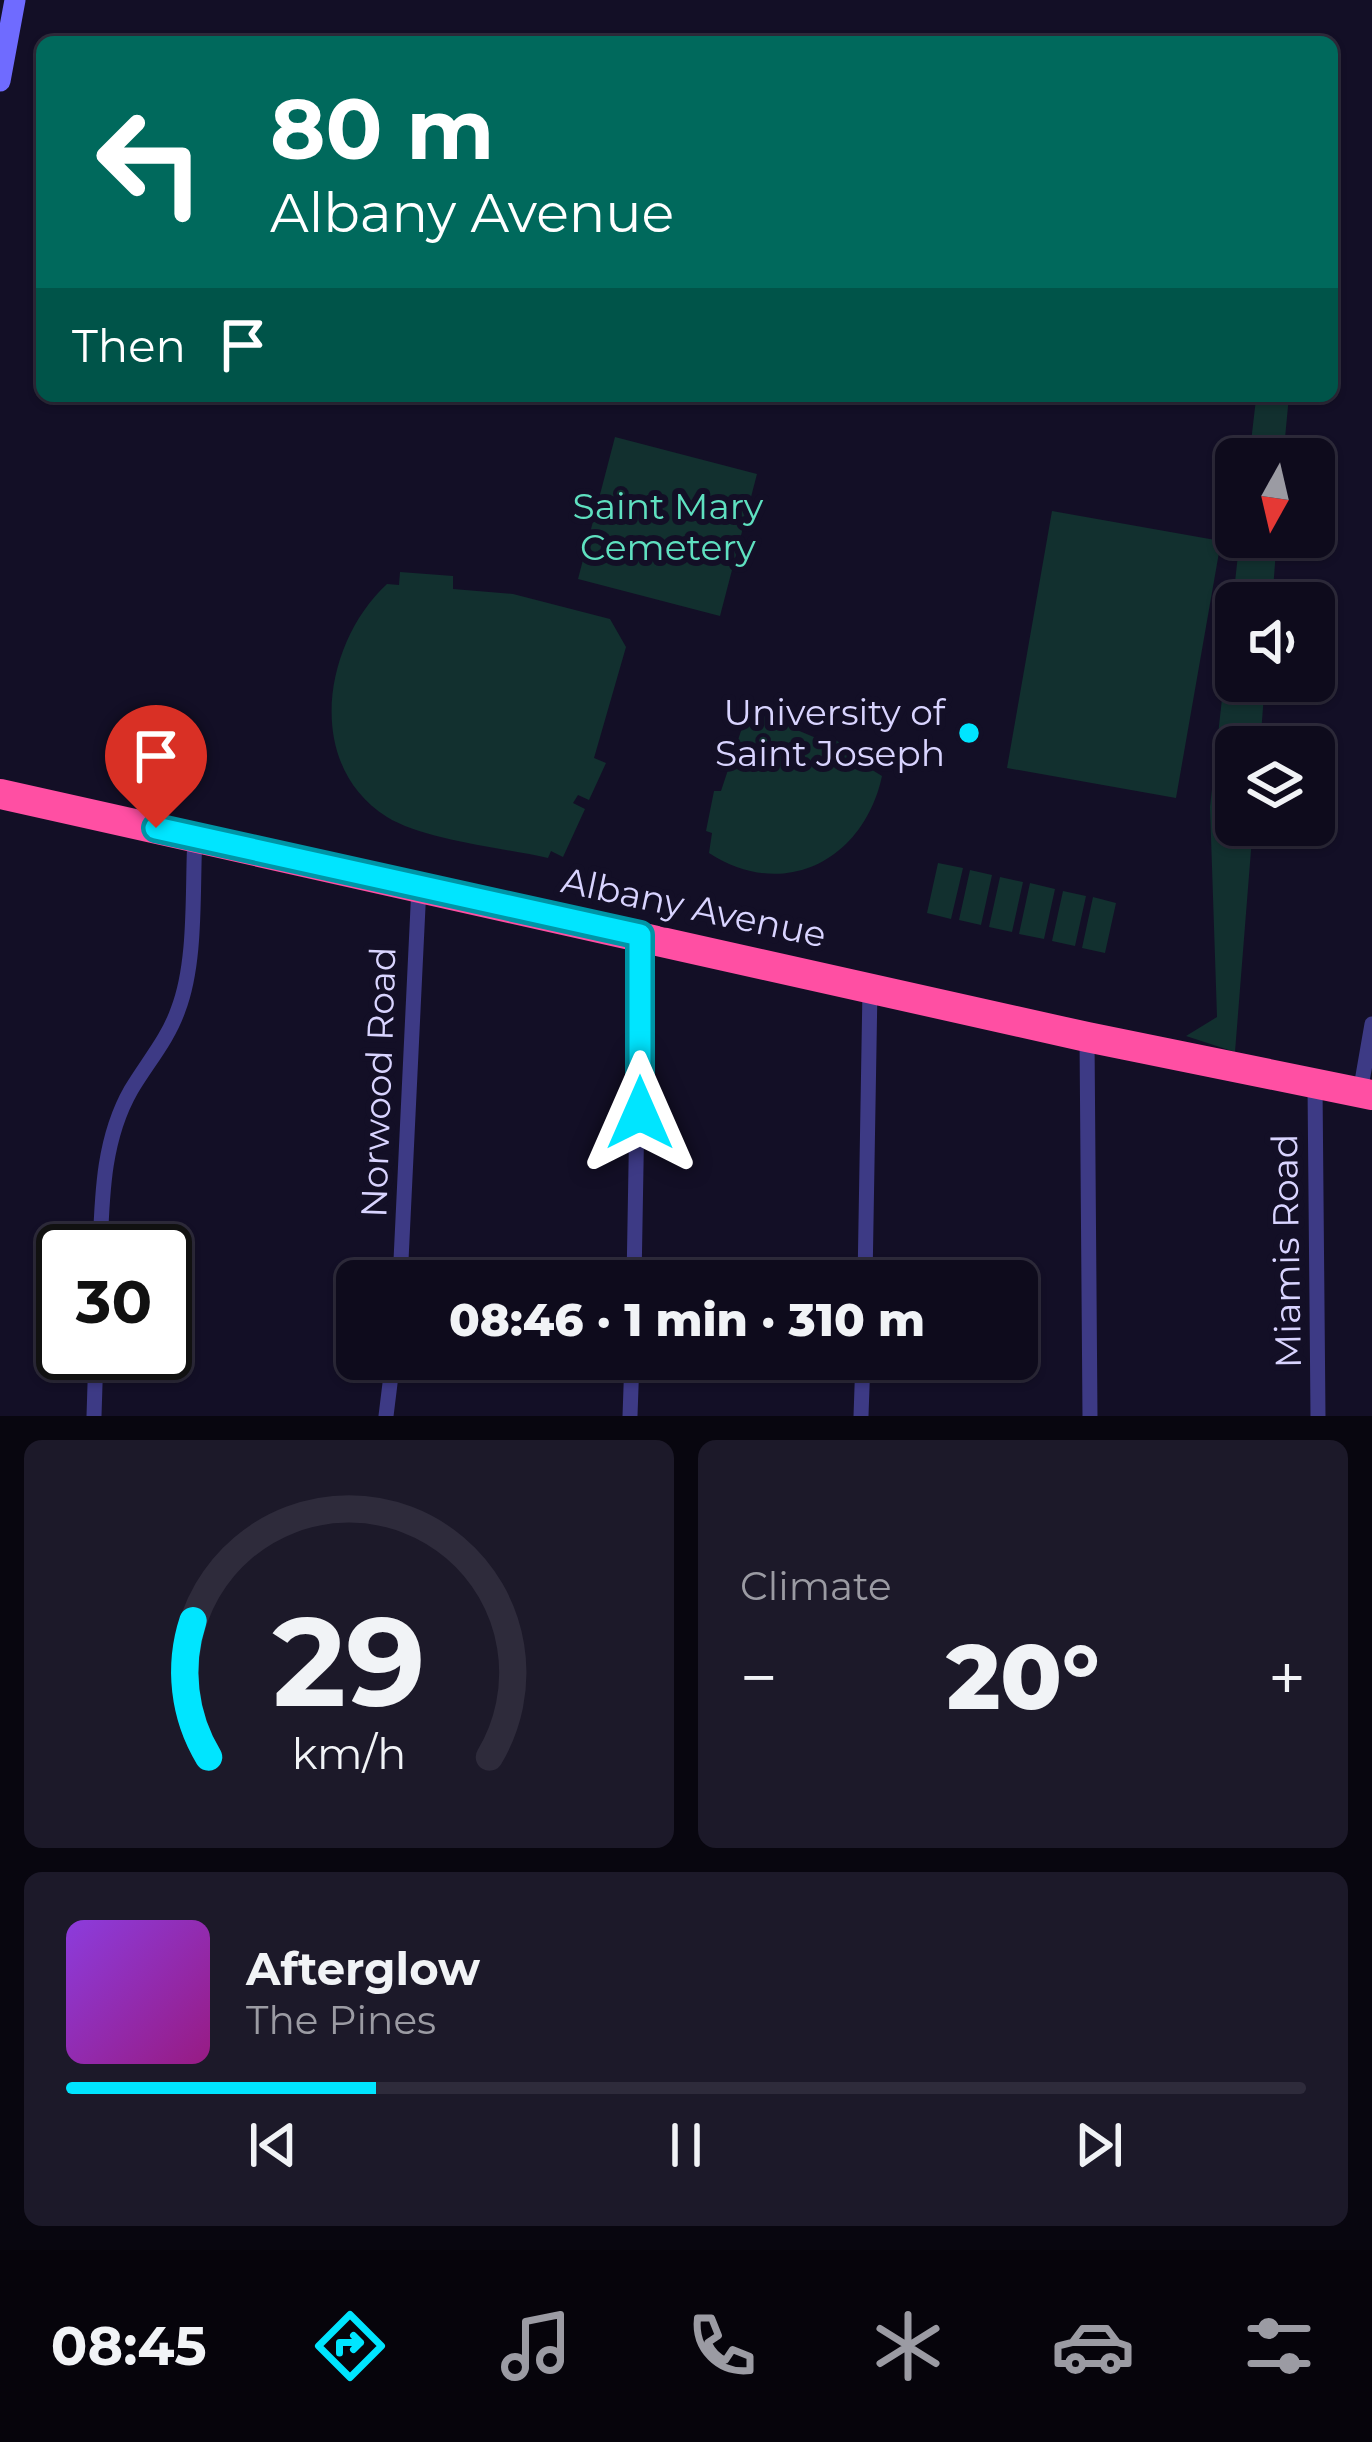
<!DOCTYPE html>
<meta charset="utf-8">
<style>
:root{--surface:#0e0b1c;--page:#1c1929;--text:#f1f3f6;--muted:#9b9ba3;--line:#2e2b3b;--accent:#00e5ff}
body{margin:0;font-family:Montserrat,sans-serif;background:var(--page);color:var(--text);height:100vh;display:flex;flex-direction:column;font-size:45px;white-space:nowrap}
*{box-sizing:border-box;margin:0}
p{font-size:39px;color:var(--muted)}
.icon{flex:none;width:66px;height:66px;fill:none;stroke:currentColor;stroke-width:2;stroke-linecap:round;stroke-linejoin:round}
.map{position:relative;height:1416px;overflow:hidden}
.sheet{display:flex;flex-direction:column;gap:24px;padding:24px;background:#08060f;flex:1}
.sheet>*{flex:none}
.top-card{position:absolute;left:36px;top:36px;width:1302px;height:366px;border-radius:18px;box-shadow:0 3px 9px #0004,0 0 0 3px var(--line);background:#00695c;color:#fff;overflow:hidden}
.needle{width:78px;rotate:188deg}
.controls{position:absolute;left:1215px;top:438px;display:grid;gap:24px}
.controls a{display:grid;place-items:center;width:120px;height:120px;border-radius:18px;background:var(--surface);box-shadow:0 3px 9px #0004,0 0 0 3px var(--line);font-size:60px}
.speed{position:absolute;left:36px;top:1224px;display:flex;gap:24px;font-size:60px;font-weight:700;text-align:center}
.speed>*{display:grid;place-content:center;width:156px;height:156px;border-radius:50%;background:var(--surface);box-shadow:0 3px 9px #0004,0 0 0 3px var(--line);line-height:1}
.speed .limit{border:6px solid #111;border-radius:18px;background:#fff;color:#111}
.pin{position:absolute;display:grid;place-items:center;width:102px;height:102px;color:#fff;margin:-123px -51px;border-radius:50% 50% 50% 0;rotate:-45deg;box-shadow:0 0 12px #0007}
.pin .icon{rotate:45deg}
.me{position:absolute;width:132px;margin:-66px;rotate:0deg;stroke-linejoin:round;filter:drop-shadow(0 0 9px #0008)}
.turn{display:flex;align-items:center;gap:42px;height:252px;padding:0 36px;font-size:54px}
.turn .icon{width:156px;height:156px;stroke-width:2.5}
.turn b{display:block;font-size:84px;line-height:102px}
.then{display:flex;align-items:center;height:114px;padding:0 36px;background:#0003;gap:24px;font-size:45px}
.big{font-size:90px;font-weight:800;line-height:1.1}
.sheet .tile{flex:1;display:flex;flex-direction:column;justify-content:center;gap:18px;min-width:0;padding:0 42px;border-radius:18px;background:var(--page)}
.sheet .dial{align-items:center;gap:0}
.dial svg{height:312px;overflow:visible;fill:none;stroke:var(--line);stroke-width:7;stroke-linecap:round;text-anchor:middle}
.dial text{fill:var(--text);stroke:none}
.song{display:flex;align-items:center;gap:36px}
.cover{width:144px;height:144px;border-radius:18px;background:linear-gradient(135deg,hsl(270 70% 55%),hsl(310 70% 35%))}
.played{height:12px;border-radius:6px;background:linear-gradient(90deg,var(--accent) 25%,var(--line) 25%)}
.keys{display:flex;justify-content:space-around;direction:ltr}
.heat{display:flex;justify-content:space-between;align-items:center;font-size:66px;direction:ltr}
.sheet .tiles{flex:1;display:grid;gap:24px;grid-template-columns:1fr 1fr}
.tile:last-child{grid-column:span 2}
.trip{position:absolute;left:336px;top:1260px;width:702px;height:120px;border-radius:18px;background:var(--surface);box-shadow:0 3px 9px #0004,0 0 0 3px var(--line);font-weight:800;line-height:120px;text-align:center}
.menu{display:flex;height:192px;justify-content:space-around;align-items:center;background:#06040b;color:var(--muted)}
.menu .icon{width:84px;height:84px}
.menu .active{color:var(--accent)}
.menu b{font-size:54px;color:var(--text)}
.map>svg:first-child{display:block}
.green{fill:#12302f}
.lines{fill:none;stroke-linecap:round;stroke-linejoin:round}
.street{stroke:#3d3a85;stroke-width:15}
.secondary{stroke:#6f6bff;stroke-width:21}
.highway{stroke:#ff4fa3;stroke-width:30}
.route-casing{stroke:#0095a6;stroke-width:30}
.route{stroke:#00e5ff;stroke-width:21}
.poi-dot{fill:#00e5ff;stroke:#130f26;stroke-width:4.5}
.labels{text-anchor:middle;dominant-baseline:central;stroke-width:12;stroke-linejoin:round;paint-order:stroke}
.park-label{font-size:36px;fill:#5fe0c0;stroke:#130f26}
.poi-label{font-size:36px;fill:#d9d4ff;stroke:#130f26;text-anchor:end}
.street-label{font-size:36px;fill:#d9d4ff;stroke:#130f26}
</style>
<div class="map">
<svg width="1372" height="1416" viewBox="0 0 1372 1416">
<rect width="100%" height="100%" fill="#130f26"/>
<path class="green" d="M1260,396H1289L1283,459H1249L1256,399Z
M615,437L757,474L720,616L578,579Z
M1052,511L1221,541L1176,798L1007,768Z
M1240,537H1277L1272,603H1236V681H1265L1260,747H1236V825H1253L1235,1052L1186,1036L1217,1017L1210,807Z
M400,572L453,576V589L513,594L610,619L626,647L594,758L606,763L589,800L578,795L573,803L585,809L563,857L551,851L548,858C504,848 424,840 387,817C303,764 324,642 387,584L399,585Z
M759,714L828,743L832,738L867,759L864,765L882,776C864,860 784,902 709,853L712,833L706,831L714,791H721L745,719Z
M938,863L963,868L951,919L927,913Z
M970,870L992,875L981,925L959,920Z
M1000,877L1023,882L1012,932L989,927Z
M1030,883L1055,889L1044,939L1019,934Z
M1063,891L1086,896L1075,946L1052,941Z
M1093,897L1116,903L1105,953L1082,948Z"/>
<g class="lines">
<path class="street" d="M1087,1037L1090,1416
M1315,1085L1318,1416
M1360,1093L1372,1024
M100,1251C102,1196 103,1139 131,1090C147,1063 168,1039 178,1010C197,961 192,889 195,836
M400,1281L419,886
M634,1281L640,936
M865,1281L870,988
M94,1416L96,1353
M386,1416L393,1359
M630,1416L632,1359
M861,1416L863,1359"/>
<path class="secondary" d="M0,81L15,0"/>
<path class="highway" d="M0,794L1087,1037L1372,1095"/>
</g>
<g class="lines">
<g class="route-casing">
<path id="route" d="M156,828L640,935V1113"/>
</g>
<use href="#route" class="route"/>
</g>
<circle class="poi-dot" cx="969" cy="733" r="12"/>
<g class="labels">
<g class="park-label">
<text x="668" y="506">Saint Mary<tspan x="668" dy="41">Cemetery</tspan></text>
</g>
<g class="poi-label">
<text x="945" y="712">University of<tspan x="945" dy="41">Saint Joseph</tspan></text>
</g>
<g class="street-label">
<text transform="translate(694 907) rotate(12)">Albany Avenue</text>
<text transform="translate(378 1082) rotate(-88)">Norwood Road</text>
<text transform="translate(1286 1251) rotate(-91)">Miamis Road</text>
</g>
</g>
</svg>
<div class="controls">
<a><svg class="needle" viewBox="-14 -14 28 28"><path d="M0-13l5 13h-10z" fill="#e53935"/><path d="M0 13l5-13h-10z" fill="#9b9ba3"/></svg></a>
<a><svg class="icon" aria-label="sound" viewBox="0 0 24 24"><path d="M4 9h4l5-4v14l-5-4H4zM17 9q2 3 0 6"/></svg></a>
<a><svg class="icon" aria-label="layers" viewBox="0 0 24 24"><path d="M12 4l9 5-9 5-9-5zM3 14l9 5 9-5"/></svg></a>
</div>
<div class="speed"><div class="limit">30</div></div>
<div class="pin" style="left:156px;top:828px;background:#d93025"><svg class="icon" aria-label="arrive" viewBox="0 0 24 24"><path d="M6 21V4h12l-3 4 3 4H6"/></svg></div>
<svg class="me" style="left:640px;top:1113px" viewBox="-20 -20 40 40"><path d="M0-17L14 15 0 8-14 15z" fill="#00e5ff" stroke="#fff" stroke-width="4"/></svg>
<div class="trip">08:46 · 1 min · 310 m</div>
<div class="top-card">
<div class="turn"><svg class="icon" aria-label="left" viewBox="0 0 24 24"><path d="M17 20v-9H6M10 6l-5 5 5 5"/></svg><div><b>80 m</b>Albany Avenue</div></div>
<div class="then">Then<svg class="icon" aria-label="arrive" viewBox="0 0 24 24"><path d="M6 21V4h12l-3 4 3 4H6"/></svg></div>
</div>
</div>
<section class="sheet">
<div class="tiles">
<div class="tile dial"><svg viewBox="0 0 100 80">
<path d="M14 69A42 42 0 1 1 86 69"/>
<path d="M14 69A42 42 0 0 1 10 34" stroke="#00e5ff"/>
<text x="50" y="56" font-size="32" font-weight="700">29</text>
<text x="50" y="72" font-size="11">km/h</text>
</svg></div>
<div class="tile"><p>Climate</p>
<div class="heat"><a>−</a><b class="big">20°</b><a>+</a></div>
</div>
<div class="tile">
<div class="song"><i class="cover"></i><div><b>Afterglow</b><p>The Pines</p></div></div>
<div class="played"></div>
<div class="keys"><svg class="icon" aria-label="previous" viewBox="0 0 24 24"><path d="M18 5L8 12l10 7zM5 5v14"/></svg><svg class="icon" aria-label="pause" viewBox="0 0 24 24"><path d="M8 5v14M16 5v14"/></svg><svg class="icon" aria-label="next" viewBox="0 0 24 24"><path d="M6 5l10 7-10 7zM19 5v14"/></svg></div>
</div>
</div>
</section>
<nav class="menu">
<b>08:45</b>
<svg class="icon active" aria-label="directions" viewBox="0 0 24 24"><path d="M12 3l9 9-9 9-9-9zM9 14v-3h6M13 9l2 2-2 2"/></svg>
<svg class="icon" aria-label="music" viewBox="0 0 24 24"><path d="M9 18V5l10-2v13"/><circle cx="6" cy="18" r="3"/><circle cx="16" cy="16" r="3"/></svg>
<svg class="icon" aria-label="phone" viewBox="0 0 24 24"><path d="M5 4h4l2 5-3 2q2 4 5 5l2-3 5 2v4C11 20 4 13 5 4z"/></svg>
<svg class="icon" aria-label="climate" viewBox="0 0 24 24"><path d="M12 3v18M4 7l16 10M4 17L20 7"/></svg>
<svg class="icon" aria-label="car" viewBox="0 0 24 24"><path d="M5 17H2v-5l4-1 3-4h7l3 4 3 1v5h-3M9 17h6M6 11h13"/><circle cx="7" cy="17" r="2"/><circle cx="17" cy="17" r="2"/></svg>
<svg class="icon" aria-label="filters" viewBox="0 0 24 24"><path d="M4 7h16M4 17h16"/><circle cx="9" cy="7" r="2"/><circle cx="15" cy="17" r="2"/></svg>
</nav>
